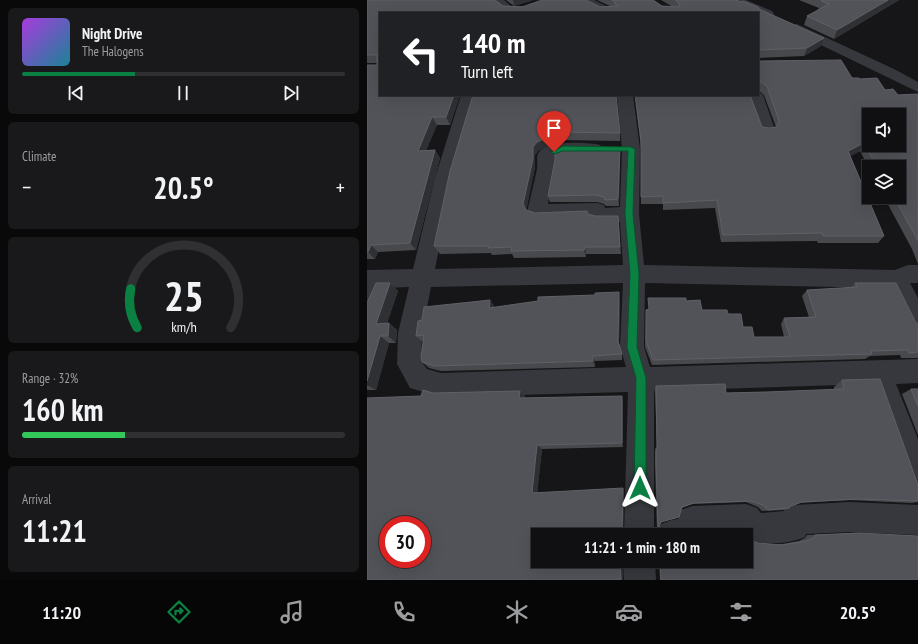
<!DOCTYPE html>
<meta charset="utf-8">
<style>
:root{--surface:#101012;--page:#19191b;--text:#f1f3f6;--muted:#9c9d9f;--line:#303032;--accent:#0b8043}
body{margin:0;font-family:"PT Sans Narrow",sans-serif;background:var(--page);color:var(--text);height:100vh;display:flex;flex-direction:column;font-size:15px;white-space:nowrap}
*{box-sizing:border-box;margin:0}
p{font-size:13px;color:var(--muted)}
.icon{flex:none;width:22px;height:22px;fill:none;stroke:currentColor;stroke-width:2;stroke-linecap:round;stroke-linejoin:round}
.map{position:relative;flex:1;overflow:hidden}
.drawer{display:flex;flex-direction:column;gap:8px;padding:8px;background:#09090a;width:367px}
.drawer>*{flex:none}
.banner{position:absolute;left:12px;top:12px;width:380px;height:84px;border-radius:0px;box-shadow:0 4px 16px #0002,0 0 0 1px var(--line);background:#202124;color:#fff;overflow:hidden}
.tools{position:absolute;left:495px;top:108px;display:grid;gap:8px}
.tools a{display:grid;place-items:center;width:44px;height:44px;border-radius:0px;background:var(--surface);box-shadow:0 4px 16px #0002,0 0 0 1px var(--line);font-size:20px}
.speed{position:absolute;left:12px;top:516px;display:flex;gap:8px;font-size:20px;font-weight:700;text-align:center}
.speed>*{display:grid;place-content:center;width:52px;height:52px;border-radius:50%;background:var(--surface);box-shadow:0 4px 16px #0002,0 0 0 1px var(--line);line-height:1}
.speed .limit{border:6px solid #d22;background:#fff;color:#111}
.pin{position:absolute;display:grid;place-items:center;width:34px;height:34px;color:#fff;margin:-41px -17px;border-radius:50% 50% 50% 0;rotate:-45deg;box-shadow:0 0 4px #0007}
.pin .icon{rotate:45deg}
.me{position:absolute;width:44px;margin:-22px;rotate:0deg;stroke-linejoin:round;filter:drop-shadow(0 0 3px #0008)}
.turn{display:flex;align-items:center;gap:14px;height:84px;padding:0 16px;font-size:18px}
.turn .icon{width:52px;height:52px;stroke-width:2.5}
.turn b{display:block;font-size:28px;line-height:34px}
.big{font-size:30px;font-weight:600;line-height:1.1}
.drawer .widget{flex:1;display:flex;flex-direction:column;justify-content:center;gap:6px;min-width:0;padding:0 14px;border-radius:6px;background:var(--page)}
.drawer .dial{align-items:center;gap:0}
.dial svg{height:104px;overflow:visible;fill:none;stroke:var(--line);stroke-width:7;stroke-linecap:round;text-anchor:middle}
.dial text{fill:var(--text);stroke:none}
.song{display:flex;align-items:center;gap:12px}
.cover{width:48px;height:48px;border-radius:6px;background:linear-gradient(135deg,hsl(280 70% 55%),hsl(190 70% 35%))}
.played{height:4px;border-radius:2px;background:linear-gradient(90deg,var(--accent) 35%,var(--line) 35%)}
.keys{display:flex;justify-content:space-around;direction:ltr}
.heat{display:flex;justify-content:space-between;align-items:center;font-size:22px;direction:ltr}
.charge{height:6px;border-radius:3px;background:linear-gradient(90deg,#34c759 32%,var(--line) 0)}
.trip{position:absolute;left:164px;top:528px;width:222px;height:40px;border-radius:0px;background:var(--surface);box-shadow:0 4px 16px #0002,0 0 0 1px var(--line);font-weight:600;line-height:40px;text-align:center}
.dock{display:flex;height:64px;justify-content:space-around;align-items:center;background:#060607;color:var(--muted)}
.dock .icon{width:28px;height:28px}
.dock .current{color:var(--accent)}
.dock b{font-size:18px;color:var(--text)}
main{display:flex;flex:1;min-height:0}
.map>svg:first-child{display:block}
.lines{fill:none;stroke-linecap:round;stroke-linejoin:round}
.minor{fill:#37383d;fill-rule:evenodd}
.wall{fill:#47494d}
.shaded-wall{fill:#2f3033}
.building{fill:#525359;stroke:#5f6168;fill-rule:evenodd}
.route{fill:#0b8043;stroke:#07532c}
</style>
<main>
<section class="drawer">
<div class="widget">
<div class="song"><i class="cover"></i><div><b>Night Drive</b><p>The Halogens</p></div></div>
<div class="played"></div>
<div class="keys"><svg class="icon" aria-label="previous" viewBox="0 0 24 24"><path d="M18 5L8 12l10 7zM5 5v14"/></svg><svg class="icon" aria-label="pause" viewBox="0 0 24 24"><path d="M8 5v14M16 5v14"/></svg><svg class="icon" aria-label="next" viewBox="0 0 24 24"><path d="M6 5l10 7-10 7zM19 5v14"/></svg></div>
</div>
<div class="widget"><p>Climate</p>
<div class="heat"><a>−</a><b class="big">20.5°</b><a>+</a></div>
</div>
<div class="widget dial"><svg viewBox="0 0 100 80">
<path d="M14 69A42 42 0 1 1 86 69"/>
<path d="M14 69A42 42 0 0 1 9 39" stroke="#0b8043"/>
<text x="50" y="56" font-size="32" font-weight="700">25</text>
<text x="50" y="72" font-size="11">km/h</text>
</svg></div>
<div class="widget"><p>Range · 32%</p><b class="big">160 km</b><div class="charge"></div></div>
<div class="widget"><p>Arrival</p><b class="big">11:21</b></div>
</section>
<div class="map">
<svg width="551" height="580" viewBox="0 0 551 580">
<rect width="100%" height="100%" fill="#161618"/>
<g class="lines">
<path class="minor" d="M123,0H137L151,12L139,13Z
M212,0H227L247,10L249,13H234L214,3Z
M363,0H379L405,11L407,14L405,17H397L365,3Z
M430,24L527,69L551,82V92L425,31L424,28L425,25Z
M391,91L396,95L408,130L406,134L400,135L394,134L392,130L380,95H391Z
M94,95H110L86,178L68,269L256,265L253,222H230L223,220L222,217L170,219L163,217L160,212C163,198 167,184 170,169C171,164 169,158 171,154C177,140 221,142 233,145L236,149L233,153C216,158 205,150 188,158V167L181,204L230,203L237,205L238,208L253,207L255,149L250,95H266L273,149L272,214L277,265L528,270L541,265H551V283H543L551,298V331L543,328L523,288L278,283L277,347L283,367L551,359V383L529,384L551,439V490L541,486L504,384L287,391V535H257L261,392L74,397L43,388L30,364L31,333L42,287L17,288L8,310L0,313V270L46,269L68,178ZM256,283L253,347L259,367L74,373L60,369L54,361L55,333L64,287Z
M482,502L551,505V535L482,532L439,534L438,537C421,544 396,546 379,539V535L373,534L290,535L294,524L305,520L311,519L314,510L325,506L379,504L390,508L394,513L417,511V509L428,505Z
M256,561H288L289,580H257Z"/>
</g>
<path class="wall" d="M0,0L136,6L233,7L243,6L230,0H286L295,6L306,7L294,0H369L392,9L454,46L437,56L392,58V61L493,79L531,95L551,94V264L545,249L517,197H532V167H502V168L493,151L483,156L517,236L511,243H451L450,241L354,242L348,208L296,210V204H274V148L268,95H383L395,127L402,128L409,127L397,95L391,90V13L13,95H93L83,125H70L59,150H68L73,158L49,250L11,252L8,259H0V65H10V63H0Z
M139,0H166L147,6Z
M432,0H532L467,39L437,25L440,16L451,10L452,8Z
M106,95L253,133V141L195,140L172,150L168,155V167L159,210L168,213L221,214L228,216H251L254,254H219V257L147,258L145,254L125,255L124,253L73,254L67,246Z
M253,148V156L252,206H239L237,204L230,202H183L181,196Z
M23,283L31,291L20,323H22L30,330L29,343H22L9,390H0V303Z
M488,283L551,324V358H534L533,355L503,356L498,359L285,365L278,347L279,310L319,301L335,310L361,314L387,337H417L414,324L417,318L442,317L435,296L440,290L484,288Z
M253,300L252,344L255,354V360L228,361V367L74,371L62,368L55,362L56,342L49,336L55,320L128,307Z
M475,380L551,485V502L544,503L482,500L431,503L424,506L422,508L416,510L395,511L391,507L379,502L325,504L315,508L310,518L294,522L291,530H290L288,465V452L289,448H290L288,392L289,386L359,393L399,392L467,390V387Z
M544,389H551V435L535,394Z
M153,391L158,396V398L256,402V447L175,449L170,493L257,490L256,535H171L255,562L256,580H0L54,396L66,393Z
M492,533L551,580H293L292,561H379L383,540L391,543L409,545L432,541L438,538L440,535Z"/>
<path class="shaded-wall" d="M146,0H166L147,6Z
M521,0H532L467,39L470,30Z
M457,38L454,46L437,56L440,48Z
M87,95H93L83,125L79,117Z
M65,117L70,125L56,158L51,151Z
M193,132L195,140L172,150L168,155V167L159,212L156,204L166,147L170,142Z
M497,143L493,151L476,159L481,151Z
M253,148V156L252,206L251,199Z
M68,150L73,158L49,250L43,243Z
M4,245L11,252L8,259L1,252Z
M218,247L219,254V257L217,250Z
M23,283L31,291L17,331L9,324Z
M252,292L253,300L252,347L251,341Z
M123,300L128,307L122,308Z
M22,323L30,330L29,343L21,336Z
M13,336L22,343L9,390L0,385V381Z
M226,356L228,361V367L226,361Z
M153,391L158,396L157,404L152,398Z
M255,396L256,402V447L255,443Z
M170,445L175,449L170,495L165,493Z
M256,488L257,490L256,535H255Z
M254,561L256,580H254L253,562Z"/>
<path class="building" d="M0,0H128L136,6L155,7L175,0H219L233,7L250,6L247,1L245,0H286L295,6L312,7L313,5L310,1L308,0H369L374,2L376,1L391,7L392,9L457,38L440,48L393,50L391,52L392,61L474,60L485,78H492L493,79L510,78L518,90L526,89L531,95L551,94V241L527,197H532V167H510L497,143L481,151L517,236H456L455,233L356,235L350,200L296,203V196L274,197V141L268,95H383L395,127L402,128L409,127L412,121L400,86L393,81L392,85H391V13H13V95H87L79,117H65L51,151L68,150L43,243L4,245L1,252H0V65H10V55H0ZM502,115H532V145H502Z
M456,0H521L470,30L440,16L462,4L454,1Z
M106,95H249L253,133L193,132L170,142L166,147V159L156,204L159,210L168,213L220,211L221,214L228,216H251L253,247H218L217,250L144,251L145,247L121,248L122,246H67L83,171Z
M196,148H253L251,199L238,200L237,197L229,195L181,196L188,160V152Z
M9,283H23L9,324L22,323L21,336H13L0,381V303Z
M488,283H529L549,323L551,324V352L542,353L541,350L504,351L505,354L286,360L279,341V310L282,309L281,298H319V301L333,300L335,310H360L361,314H374L376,327H385L387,337H423L417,318L449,317L440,290L490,287Z
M252,292L251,341L255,354L226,356V361L68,366L55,362L54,357L57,335L49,336L51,321L55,320L57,307L123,300L122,308L171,301V297L228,295V293Z
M513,379L551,485V501L492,499L435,502L424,506L422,508L401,510L396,505L384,501L327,503L315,507L312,517L294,522L291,530L289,462V448H290L289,386L358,384L359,393L399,392L477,389L475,380Z
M544,389H551V406Z
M56,390L66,393L153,391L152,398L255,396V443L170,445L165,493L256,488L255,535H171V561H256L253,562L254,580H0V398L54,396ZM21,525H55V559H21Z
M492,533L551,536V580H294L293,561H379V536H383V540L391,543L415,545L439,541L447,538L448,535Z"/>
<path class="route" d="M196,146L264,147L268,149L266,214L272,274L270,347L279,378V488L277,492L273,494L269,492L267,488L269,378L260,347L263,274L258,214L261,151H196L187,154L184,152Z"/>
</svg>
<div class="tools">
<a><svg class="icon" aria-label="sound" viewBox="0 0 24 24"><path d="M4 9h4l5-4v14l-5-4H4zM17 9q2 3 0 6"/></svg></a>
<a><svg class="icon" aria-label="layers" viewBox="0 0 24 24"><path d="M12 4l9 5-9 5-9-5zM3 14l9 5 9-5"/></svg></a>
</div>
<div class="speed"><div class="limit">30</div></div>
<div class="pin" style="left:187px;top:152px;background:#d93025"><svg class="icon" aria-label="arrive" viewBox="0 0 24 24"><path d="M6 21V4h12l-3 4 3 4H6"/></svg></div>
<svg class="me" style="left:273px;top:488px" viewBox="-20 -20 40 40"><path d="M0-17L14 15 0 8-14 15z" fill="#0b8043" stroke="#fff" stroke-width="4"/></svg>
<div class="trip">11:21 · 1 min · 180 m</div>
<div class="banner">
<div class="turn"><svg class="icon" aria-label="left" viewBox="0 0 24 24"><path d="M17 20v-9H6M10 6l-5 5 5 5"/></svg><div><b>140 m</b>Turn left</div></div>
</div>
</div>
</main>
<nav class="dock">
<b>11:20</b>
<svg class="icon current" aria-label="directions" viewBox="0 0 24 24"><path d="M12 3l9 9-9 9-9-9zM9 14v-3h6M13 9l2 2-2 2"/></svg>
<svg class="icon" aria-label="music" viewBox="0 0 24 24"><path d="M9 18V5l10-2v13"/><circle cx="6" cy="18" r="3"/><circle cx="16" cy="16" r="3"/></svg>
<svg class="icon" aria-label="phone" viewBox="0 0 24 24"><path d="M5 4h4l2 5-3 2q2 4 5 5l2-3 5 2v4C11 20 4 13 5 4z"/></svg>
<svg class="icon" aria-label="climate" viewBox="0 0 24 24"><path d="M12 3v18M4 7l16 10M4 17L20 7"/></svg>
<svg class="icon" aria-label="car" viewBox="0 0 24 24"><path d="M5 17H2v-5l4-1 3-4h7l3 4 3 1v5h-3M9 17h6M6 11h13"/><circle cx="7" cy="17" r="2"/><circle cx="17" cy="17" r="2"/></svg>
<svg class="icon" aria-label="filters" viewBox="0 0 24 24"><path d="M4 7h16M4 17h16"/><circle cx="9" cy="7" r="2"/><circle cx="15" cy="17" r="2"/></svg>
<b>20.5°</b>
</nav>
